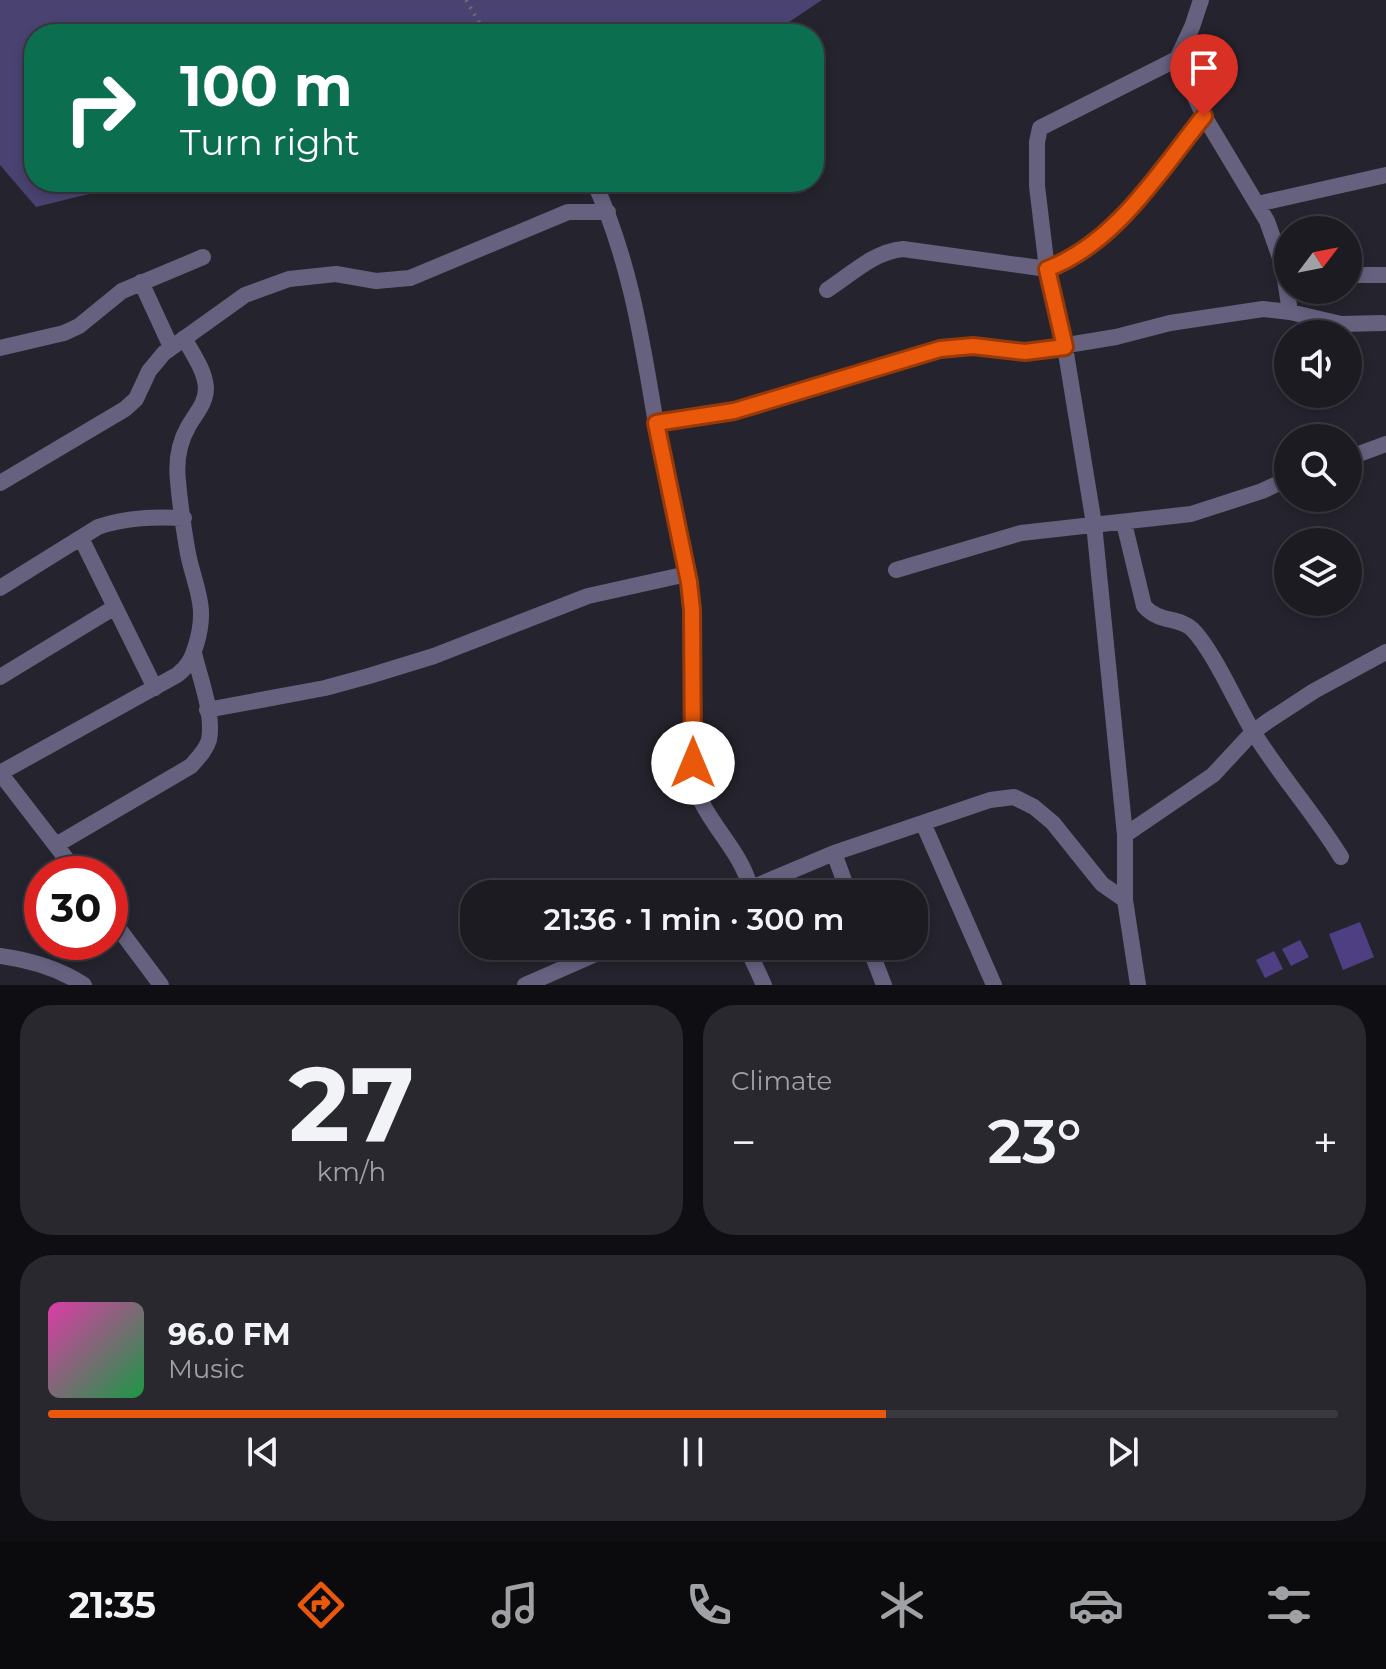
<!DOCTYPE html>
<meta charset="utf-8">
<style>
:root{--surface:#1c1b22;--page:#29282f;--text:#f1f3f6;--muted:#a0a1a5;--line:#3a3940;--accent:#ea580c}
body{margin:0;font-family:Montserrat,sans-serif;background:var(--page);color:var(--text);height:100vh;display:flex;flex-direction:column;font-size:30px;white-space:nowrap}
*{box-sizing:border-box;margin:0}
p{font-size:26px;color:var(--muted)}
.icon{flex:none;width:44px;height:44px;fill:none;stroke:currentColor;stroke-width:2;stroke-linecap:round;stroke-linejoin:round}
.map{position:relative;height:985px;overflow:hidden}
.panel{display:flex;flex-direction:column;gap:20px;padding:20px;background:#0f0f13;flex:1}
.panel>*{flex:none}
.guide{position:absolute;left:24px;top:24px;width:800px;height:168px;border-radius:32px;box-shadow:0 4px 12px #0003,0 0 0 2px var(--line);background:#0b6e4f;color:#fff;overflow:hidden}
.needle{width:52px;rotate:58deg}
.tools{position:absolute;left:1274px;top:216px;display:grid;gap:16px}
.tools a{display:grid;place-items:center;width:88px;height:88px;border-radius:50%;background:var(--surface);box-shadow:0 4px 12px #0003,0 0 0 2px var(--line);font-size:40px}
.speed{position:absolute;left:24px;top:856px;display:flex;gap:16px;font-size:40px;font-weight:700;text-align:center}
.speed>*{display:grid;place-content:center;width:104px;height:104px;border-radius:50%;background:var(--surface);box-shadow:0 4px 12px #0003,0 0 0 2px var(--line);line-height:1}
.speed .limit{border:12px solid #d22;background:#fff;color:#111}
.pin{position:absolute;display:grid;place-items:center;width:68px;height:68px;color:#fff;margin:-82px -34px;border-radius:50% 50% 50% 0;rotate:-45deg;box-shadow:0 0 8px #0007}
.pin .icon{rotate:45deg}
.me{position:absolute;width:88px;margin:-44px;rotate:0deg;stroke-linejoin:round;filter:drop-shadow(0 0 6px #0008)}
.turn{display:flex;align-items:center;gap:28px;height:168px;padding:0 24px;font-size:36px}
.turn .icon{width:104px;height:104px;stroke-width:2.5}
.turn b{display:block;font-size:56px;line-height:68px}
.big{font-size:60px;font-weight:600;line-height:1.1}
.panel .tile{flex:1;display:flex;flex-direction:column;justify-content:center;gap:12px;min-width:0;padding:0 28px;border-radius:32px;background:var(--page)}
.panel .dial{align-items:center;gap:0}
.dial b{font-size:104px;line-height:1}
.song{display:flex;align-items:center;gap:24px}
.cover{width:96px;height:96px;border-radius:12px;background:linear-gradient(135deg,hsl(320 70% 55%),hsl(140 70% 35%))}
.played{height:8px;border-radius:4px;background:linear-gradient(90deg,var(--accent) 65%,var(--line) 65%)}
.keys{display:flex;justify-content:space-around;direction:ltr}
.heat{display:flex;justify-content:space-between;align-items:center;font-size:44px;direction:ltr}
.panel .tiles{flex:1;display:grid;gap:20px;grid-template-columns:1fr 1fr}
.tile:last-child{grid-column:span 2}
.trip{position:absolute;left:460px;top:880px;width:468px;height:80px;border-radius:32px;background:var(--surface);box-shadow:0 4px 12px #0003,0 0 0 2px var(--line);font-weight:600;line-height:80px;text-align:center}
.tab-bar{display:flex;height:128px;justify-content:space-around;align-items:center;background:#0b0b0e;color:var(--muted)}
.tab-bar .icon{width:56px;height:56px}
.tab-bar .on{color:var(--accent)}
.tab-bar b{font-size:36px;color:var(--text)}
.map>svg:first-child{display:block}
.green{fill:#4a4270}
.building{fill:#4d3f81}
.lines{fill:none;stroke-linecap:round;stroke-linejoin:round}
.path{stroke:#6d6c75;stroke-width:4;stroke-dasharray:2 6;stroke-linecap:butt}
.street{stroke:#65617f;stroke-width:16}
.route-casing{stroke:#983908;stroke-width:20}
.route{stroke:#ea580c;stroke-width:14}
</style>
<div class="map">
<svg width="1386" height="985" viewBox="0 0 1386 985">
<rect width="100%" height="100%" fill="#25242e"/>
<path class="green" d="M0,0H822L771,34H34V182H138L36,207L0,165Z"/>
<path class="building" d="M1360,922L1374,957L1343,970L1329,934Z
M1300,940L1309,957L1291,966L1282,949Z
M1274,951L1283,969L1265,978L1256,960Z"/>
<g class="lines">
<path class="path" d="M466,0L486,34"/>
<path class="street" d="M1177,59L1204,116L1267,221L1283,266L1290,312
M594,182C630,260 642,340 656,424C667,486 685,547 692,610L693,781C705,822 740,848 750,887
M1257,204L1386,175
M1348,275H1386
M141,282L171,347
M827,290C852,274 873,252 903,249L1047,269C1117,243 1158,172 1204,116
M0,348L64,333L79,326L122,291L203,257
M656,423L734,411L922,353L960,346L1025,352L1116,337L1170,323L1263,309L1290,312L1341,324L1383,323
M1348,458L1386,444
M0,483L125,409L136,399L149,371L164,353L245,295L289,279L336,274L376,281L410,278L568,212H608
M1124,523L1144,606C1160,624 1178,616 1192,629C1213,650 1236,703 1252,730C1279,774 1314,813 1341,857
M81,538L155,688
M896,570L1021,533L1191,514L1262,491L1288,479
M0,588L98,527C127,517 154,517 184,518
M0,677L115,607
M207,710L325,688L369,676L434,656L588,596L687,574
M0,773L177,675C188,667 192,658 196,645C208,606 196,591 188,554C184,531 180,505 178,481C176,463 179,443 188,427C195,414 206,404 206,388C205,370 192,353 184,338
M0,773L78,874
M923,823L994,985
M1125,835L1213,775L1253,732L1268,721L1314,691L1386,652
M56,845L191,766C198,758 206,750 209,740C214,713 200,679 194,653
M834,853L990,800L1014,797L1034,807L1053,823L1102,884L1125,900V835L1094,524L1065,347L1047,269L1037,186V142L1040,128L1177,59L1192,27L1201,0
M737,894L834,853L849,894
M1125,900L1138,985
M110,917L161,985
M746,946L764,985
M869,946L884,985
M0,956C30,960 58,968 84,985
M525,985L614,946"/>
</g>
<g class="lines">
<g class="route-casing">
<path id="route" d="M693,763L692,610L689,582L656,423L734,411L940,349L973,346L1025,352L1065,347L1047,269C1116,243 1159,172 1204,116"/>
</g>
<use href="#route" class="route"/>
</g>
</svg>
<div class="tools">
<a><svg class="needle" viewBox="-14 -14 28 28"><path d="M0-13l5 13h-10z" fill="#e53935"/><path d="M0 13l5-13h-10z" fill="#a0a1a5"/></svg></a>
<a><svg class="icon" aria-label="sound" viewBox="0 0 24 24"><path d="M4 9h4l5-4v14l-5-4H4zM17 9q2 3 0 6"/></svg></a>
<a><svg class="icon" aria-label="search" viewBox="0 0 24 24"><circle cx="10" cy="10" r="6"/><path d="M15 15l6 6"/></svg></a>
<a><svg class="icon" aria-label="layers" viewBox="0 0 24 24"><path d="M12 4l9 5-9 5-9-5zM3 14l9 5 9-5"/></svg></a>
</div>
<div class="speed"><div class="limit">30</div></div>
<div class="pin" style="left:1204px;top:116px;background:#d93025"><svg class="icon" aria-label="arrive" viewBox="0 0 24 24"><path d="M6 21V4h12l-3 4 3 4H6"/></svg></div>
<svg class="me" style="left:693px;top:763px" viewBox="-20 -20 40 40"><circle r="19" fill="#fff"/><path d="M0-13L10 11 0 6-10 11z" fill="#ea580c"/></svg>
<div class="trip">21:36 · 1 min · 300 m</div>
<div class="guide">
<div class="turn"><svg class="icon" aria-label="right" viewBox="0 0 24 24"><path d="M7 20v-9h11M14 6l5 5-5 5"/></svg><div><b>100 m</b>Turn right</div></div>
</div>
</div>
<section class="panel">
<div class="tiles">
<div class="tile dial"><b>27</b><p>km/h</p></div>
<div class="tile"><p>Climate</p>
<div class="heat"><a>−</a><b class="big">23°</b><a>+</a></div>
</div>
<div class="tile">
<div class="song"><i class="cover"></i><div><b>96.0 FM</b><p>Music</p></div></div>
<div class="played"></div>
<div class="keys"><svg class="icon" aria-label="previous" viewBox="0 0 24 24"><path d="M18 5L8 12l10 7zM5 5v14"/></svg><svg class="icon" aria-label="pause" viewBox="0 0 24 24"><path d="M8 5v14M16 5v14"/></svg><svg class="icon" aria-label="next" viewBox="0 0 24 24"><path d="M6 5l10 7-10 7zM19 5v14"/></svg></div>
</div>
</div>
</section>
<nav class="tab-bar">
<b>21:35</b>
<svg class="icon on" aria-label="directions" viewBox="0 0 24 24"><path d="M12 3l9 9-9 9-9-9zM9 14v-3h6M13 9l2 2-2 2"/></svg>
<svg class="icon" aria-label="music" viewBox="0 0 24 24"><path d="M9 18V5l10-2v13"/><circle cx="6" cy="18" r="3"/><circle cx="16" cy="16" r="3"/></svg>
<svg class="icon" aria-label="phone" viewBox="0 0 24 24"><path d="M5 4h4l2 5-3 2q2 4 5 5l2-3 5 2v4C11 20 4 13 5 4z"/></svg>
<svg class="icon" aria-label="climate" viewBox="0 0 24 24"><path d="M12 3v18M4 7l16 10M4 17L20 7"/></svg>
<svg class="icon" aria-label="car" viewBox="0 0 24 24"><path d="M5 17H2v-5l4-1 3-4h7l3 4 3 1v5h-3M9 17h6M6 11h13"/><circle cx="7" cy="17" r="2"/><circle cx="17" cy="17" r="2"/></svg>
<svg class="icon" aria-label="filters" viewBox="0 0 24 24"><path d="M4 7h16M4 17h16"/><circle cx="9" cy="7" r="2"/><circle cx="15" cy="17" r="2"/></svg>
</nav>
